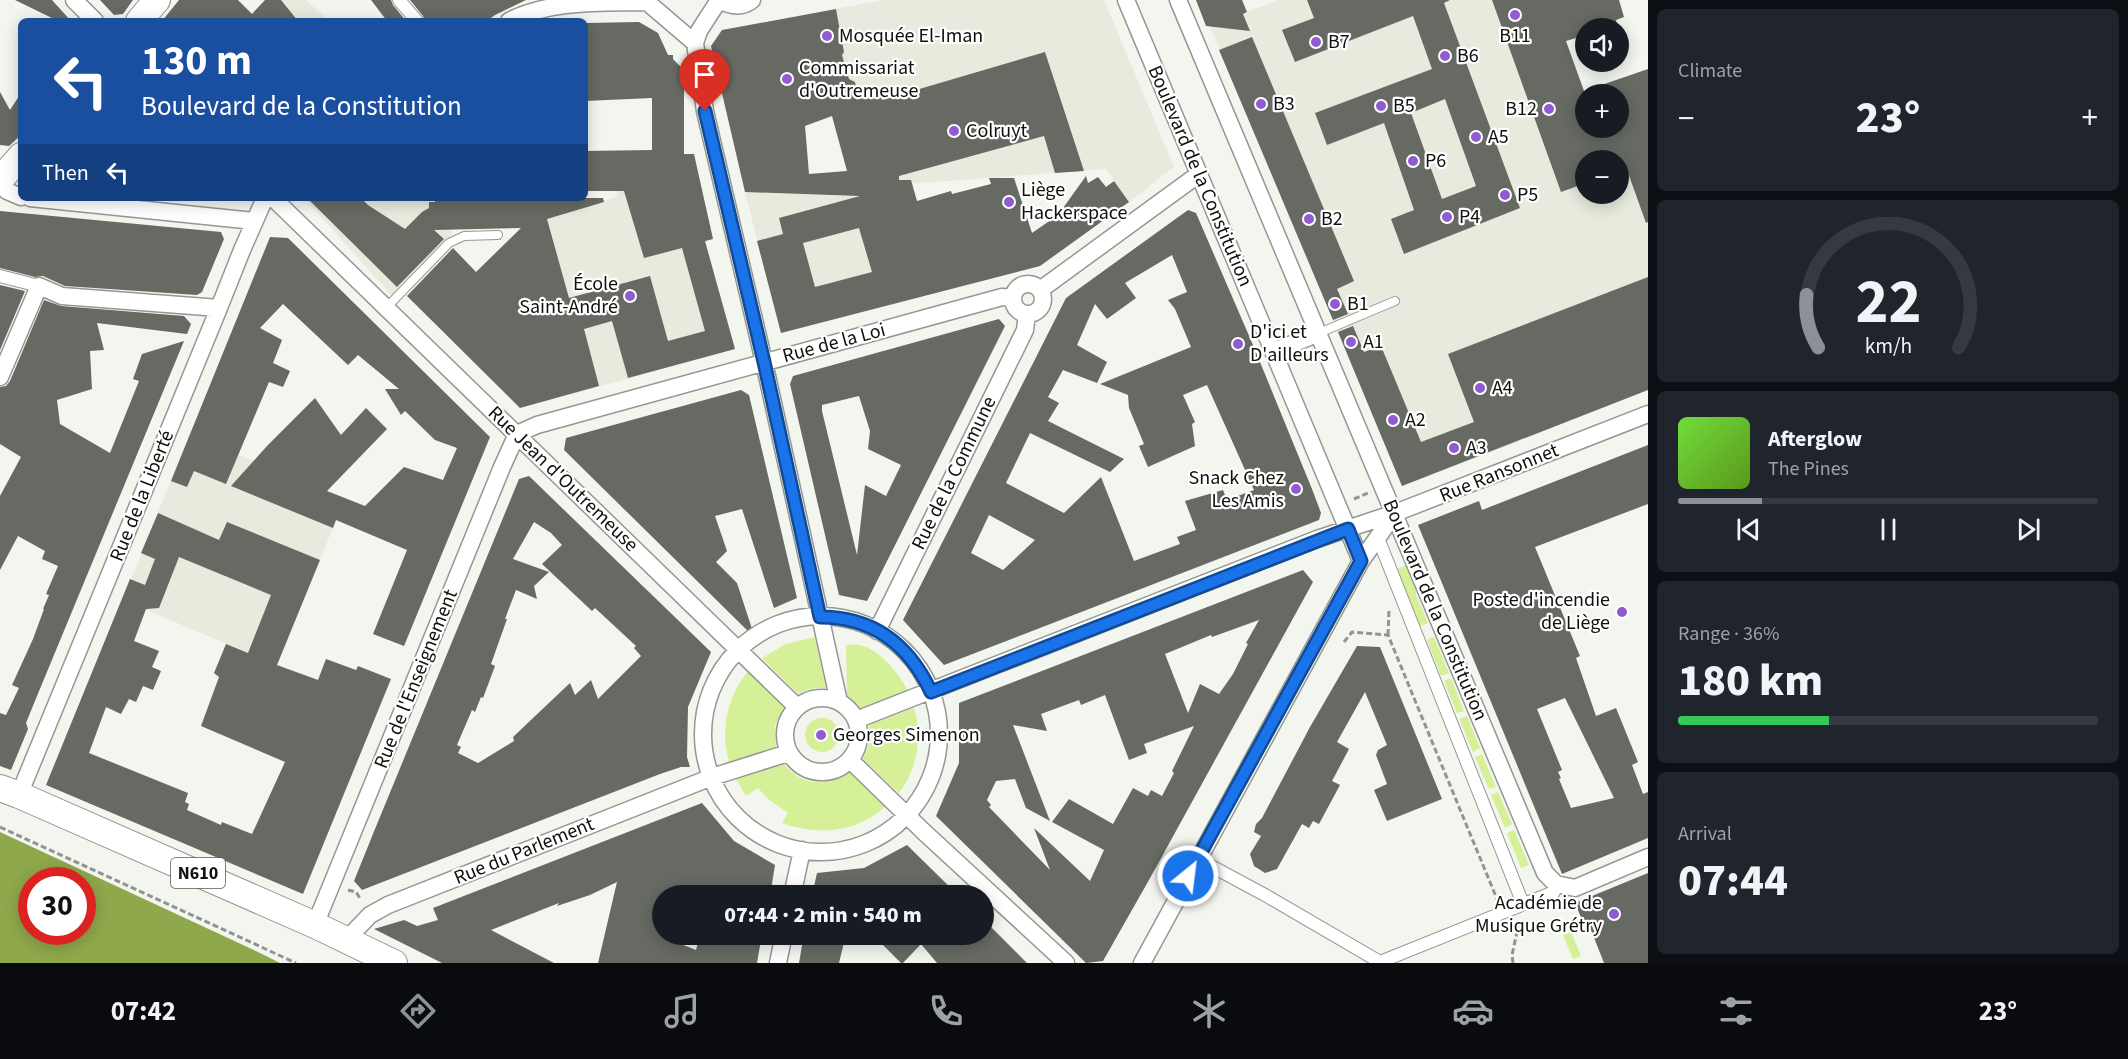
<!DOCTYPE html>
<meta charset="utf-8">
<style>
:root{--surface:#171b24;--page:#20242c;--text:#f1f3f6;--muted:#9ea1a6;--line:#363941;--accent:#8c9099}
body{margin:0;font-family:"Source Sans 3",sans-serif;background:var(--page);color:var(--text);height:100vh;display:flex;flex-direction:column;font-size:22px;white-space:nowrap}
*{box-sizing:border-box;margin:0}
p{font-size:20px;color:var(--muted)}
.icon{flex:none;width:33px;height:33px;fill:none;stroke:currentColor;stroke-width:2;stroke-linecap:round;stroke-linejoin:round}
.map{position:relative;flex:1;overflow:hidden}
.drawer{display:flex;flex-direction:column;gap:9px;padding:9px;background:#0d0f14;width:480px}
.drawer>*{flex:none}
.guide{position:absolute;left:18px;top:18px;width:570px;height:183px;border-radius:9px;box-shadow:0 3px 15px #0003;background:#1a4fa0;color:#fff;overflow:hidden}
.controls{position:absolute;left:1575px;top:18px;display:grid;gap:12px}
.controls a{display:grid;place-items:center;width:54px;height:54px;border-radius:50%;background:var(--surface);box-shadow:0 3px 15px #0003;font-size:30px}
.speed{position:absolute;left:18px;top:867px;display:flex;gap:12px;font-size:30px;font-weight:700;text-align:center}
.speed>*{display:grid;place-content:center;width:78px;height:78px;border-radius:50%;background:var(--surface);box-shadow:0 3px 15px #0003;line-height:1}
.speed .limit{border:9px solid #d22;background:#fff;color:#111}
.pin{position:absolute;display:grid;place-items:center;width:51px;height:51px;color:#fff;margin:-62px -26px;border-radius:50% 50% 50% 0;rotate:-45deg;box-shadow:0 0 6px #0007}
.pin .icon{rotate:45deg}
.me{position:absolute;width:66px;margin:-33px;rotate:29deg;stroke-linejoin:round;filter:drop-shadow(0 0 4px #0008)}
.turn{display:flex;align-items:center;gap:21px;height:126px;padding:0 24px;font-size:27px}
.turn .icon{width:78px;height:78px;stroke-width:2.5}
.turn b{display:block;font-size:42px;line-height:51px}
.then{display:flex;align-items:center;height:57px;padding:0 24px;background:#0003;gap:12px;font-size:22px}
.big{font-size:45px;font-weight:800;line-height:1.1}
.drawer .widget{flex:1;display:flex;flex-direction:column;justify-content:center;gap:9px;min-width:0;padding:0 21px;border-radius:9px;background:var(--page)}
.drawer .dial{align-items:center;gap:0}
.dial svg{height:156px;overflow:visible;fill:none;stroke:var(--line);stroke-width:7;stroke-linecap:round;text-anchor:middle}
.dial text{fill:var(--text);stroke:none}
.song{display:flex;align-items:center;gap:18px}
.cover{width:72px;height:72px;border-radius:9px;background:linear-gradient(135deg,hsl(100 70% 55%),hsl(90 70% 35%))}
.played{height:6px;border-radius:3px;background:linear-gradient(90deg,var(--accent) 20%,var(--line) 20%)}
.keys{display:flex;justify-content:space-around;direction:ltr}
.heat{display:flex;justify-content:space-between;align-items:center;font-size:33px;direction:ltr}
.charge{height:9px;border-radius:4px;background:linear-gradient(90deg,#34c759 36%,var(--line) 0)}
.trip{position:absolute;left:652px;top:885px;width:342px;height:60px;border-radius:30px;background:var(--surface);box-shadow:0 3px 15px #0003;font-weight:800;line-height:60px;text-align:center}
.tabs{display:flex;height:96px;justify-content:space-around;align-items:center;background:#090b0e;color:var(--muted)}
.tabs .icon{width:42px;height:42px}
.tabs .on{color:var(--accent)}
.tabs b{font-size:27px;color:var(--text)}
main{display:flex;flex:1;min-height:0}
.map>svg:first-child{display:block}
.built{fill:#e7ebde;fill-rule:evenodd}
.green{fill:#d5f096}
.water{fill:#8fa84b;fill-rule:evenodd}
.building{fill:#676963;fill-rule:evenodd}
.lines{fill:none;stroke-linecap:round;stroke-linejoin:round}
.service-casing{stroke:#959792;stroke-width:10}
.pedestrian-casing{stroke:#959792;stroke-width:14}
.minor-casing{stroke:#959792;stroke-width:19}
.primary-casing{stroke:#959792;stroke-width:28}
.path{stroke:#939490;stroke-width:3;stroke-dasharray:6 3;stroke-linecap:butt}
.service{stroke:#fff;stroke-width:8}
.pedestrian{stroke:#fff;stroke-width:12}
.minor{stroke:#fff;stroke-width:16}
.primary{stroke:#fff;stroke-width:26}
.route-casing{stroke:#114b97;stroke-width:15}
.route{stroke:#1a73e8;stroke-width:10}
.poi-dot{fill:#925ad2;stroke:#fff;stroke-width:2}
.labels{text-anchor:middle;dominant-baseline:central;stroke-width:4.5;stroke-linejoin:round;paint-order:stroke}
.shield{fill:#fff;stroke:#585857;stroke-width:1.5}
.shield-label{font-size:18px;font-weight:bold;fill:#10110f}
.poi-label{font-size:20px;fill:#10110f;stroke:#fff;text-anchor:start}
.street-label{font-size:20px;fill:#10110f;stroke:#fff}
</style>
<main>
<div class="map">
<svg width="1648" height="963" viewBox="0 0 1648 963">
<rect width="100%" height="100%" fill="#f3f5ef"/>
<path class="built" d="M265,0H306L329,21H233L245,7L252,14Z
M883,0H1104L1174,167L1129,202L1106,169L881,186L910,299L781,333L745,192L852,189L832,116L862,108L855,82L849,79L842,55L844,52L836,9Z
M1278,0H1528L1582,151L1648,125V277L1481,341L1520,441L1402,486L1210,26ZM1586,160H1618V194H1586Z
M618,191H629L632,218L709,219L713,239L705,242L735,349L568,395L547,219L616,197Z
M304,198H451L452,233L447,248L393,297Z
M189,435L345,498L277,665L123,600Z"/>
<path class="green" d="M1410,564L1416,579V595L1428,623L1420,626L1397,569Z
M815,637L826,688C816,687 806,689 798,694L762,658L786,644Z
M1434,637L1449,673L1441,676L1427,640Z
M846,645C850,645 856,644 860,645C880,650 899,673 908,691L861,708L847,695Z
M748,671L784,707L775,726L776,747L729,762C720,729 727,698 748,671Z
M1451,678L1464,711L1457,713L1444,681Z
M914,708C923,736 917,770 899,793L863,759L869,744V725Z
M1467,716L1480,748L1473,752L1459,719Z
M805 735a17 17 0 1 1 34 0a17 17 0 1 1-34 0Z
M1482,754L1496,787L1489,789L1475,757Z
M784,764C803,787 826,786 850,773L885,807C856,833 818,836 782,823L788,813L768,799L758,788L746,796L736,779Z
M1498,792L1512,824L1505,828L1491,795Z
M1514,830L1529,865L1521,868L1507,833Z
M1571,932L1581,956L1573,959L1563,935Z"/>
<path class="water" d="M0,832L258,952L280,963H0ZM32,880H82V932H32Z"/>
<path class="building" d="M15,0H52L71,21H58Z
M100,0H133L123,14L114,15Z
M179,0H238L252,14L265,0H281L298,21H162Z
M371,0H391L393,5L406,21H387Z
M410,0H526L495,15L487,21H425L423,16Z
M1196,0H1242L1247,12L1243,14L1250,31L1206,26Z
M1307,0H1450L1444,3L1520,208L1404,254L1391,219L1414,210L1384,123L1327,145L1315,113L1432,69L1413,16L1295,62L1282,30L1314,18ZM1445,99L1476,186L1442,199L1411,113Z
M1492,0H1619L1624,17L1616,20L1618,28H1586V35L1566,41L1584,91L1648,69V222L1646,223L1626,167L1618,170V160H1586V183L1561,192ZM1585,94H1618V128H1586Z
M836,9L844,52L842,55L849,79L855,82L858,96L879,91L882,100L1045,52L1084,171L1055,173L1044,136L899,176V180H911L917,201L951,191L952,194L991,184L989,178H1014L1032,233L1058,215L1086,176L1088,183L1098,177L1106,187L1114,181L1129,202L1040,266L781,333L757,241L783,234L779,218L860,196L745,192L711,46L722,30ZM832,116L847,171L809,174L805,126ZM859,228L872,272L815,287L803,243Z
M639,22L658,33L668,55H673V59L684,70V154H694L713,239L705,241L735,349L628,378L612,321L584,329L599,386L520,408L407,296L453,248L476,272L521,228L434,230L444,239L397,287L307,198H361L368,205L405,229L422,212L429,208V202H435V198H603L604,202L547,219L569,298L650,276L668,341L705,331L682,248L644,258L624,191H585V151L652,150V98L585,101V23Z
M1252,37L1354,281L1337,289L1348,314L1333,320L1219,50Z
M0,92L10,110L21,93V135L9,146L0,145Z
M1188,210L1196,213L1253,345L1312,489L1321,513L1319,520L944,665L903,620L1066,298ZM1172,255L1187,292L1168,300L1175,309L1191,347L1100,384L1128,395L1129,408L1144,444L1139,446L1148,467L1195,446L1192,424L1195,422L1183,395L1207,385L1254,490L1227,500L1223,490L1185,501L1196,530L1177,537L1180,544L1134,561L1101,477L1064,513L1006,483L1030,433L1110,472L1124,459L1048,421L1059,403L1048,397L1063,370L1097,383L1107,362L1077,345L1095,304L1107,319L1136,298L1125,283ZM989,515L1035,540L1003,570L971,553Z
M0,211L221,232L224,239L202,292L197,295L65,286L43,276L35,277L0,268Z
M270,237L288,238L490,437L404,646L373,634L407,550L336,520L333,528L231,486L267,446L315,398L341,435L366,408L387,429L327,491L365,506L404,467L443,480L457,448L435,440L405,411L401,415L385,389H399L358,355L348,365L283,304L260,328L282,340L273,363L290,371L283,387L269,382L226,484L194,471L187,487L171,481Z
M1648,277V390L1402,486L1338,332L1353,326L1364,352L1381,346L1421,442L1474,422L1448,354Z
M0,285L25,291L0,350Z
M44,300L61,306L184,316L191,324L187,334L97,323L104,350L90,351L92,389L57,400L60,424L110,453L139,381L133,379L142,354L184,341L37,696L26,723L28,729L11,770L0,766V713L6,715L19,688L12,685L33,639L44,609H43L49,595L46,594L58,566L42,559L45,551L18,536L0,570V496L21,457L0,444V387L6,386L10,381Z
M999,319L1005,326L867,601L839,595L790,384L793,376ZM859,396L870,431L868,449L901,465L886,496L865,485L857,555L822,411V405Z
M741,390L749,395L797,598L774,608L742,509L715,516L727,551L716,562L737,583L755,638L564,450L566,438Z
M1648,445V504L1535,547L1580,656L1576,658L1596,716L1616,708L1638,762L1632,765L1643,794L1648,792V838L1562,874L1418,525L1479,501L1482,510ZM1565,698L1614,798L1571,808L1559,779L1561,778L1558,772L1562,770L1537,709Z
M529,476L711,652L688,707L687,757L690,767H681L660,774L362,890L354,881L375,829L519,479ZM534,522L551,533L562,545L542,564L592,611L595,608L636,646L634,648L641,656L598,699L591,680L575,695L570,683L513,737L514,741L478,763L458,753L461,747L457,745L472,710L475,712L481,697L483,698L495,666L491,664L507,619H505L516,590L537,599L534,586L549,572L513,559Z
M158,513L219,540L227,522L320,560L277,665L318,680L326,659L356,670L358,666L391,679L303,894L46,785L130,579L145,585L155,559L141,553ZM179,557L271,595L248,653L226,644L214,673L219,677L201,726L285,762L252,834L222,822L221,825L187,810L189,804L185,802L188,793L89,753L106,707L121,714L129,699L136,702L143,686L153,690L161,671L152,667L159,651L134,641L146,609L159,608Z
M1303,570L1313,582L1149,880L1103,961L1086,963L936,816L959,763V703ZM1259,620L1246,643L1248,644L1233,674L1219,694L1200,684L1188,713L1165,654L1211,635L1212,637ZM1105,695L1129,760L1147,753L1144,744L1194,726L1172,771L1174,773L1162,796L1151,790L1148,796L1133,788L1113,824L1069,799L1052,822L1104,850L1090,881L1034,828L1050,870L989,807L991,805L987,800L996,781L1015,779L1026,808L1050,821L1013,725L1047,731L1041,714L1079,700L1081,705Z
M1357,646L1380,647L1442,799L1387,821L1374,790L1387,784L1376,755L1378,750L1387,745L1365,692L1337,742L1349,749L1332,781L1340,785L1319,824L1313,821L1309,828L1302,824L1277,869L1265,873L1254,866L1250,854L1261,836L1254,832L1256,824L1262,818L1310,727Z
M702,803L734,841L775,865L770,896H723L715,891L702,889H684L683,896H663V937L696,950L700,934H762L757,963H598L617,882L590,895L557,906L559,903L491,930L554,963H442L374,929L404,920L417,926L438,920L433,908Z
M907,845L959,896H812L817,873L864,868Z
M1648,873V963H1604L1589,925L1585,927L1575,903Z
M984,920L1027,963H937L921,944L903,963H901L872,934H984Z
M804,934H846L839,963H799Z"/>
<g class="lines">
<g class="service-casing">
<path id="service" d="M386,308L449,243L464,236L498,235
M1319,333L1395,301"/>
</g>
<g class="pedestrian-casing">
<path id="pedestrian" d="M399,0L417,21
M0,276L39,286
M1378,538L1523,904
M1198,859L1265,895L1380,962
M1380,962L1554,892L1556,884"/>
</g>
<g class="minor-casing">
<path id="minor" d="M74,0L95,21
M719,0L699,31L695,43L705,111L764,362L839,702
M719,0C730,6 741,9 752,0
M1126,0L1361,561
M1178,0L1545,873L1556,884L1575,888L1648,857
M509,21C549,0 601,3 647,2L695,43
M0,182L7,191L21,197
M30,198L254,221
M273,198L797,707
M1013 299a15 15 0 1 1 30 0a15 15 0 1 1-30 0Z
M1040,290L1199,174
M1275,351L1319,333
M0,377L39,286L62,296L219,308
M703 734a118 118 0 1 1 236 0a118 118 0 1 1-236 0Z
M877,631L1025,330L1027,314
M785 735a37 37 0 1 1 74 0a37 37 0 1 1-74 0Z
M856,720L1317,539L1395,513L1648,414
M850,760L924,832L1066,963
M19,795L219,308L242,250L265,198
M792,896L802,850
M315,925L502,467L517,434L537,425L1002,297L1013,298
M346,940L370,915L388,905L712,777L788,753
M778,963L784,934
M1142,963L1361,561L1395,513"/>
</g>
<g class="primary-casing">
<path id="primary" d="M139,21L157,0
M0,180L21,156
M0,788L19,795L315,925L394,963"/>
</g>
<path class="path" d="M1354,499L1368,493
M1388,635L1389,610
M1344,642L1352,632L1388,635L1497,899
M0,827L296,963
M348,890L356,892L361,900
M1513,963L1512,955L1519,923"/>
<use href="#service" class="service"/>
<use href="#pedestrian" class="pedestrian"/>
<use href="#minor" class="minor"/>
<use href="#primary" class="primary"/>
</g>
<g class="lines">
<g class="route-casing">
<path id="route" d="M705,111L764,362L820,617C873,617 909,645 931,692L1348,529L1361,561L1188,876"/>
</g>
<use href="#route" class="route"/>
</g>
<g class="poi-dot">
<circle cx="1515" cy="15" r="6"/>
<circle cx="827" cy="36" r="6"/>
<circle cx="1316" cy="42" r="6"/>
<circle cx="1445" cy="56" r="6"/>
<circle cx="787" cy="79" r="6"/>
<circle cx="1261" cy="104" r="6"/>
<circle cx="1381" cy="106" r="6"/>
<circle cx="1549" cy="109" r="6"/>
<circle cx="954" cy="131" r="6"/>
<circle cx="1476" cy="137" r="6"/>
<circle cx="1413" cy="161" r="6"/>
<circle cx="1505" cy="195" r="6"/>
<circle cx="1009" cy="202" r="6"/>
<circle cx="1447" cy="217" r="6"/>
<circle cx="1309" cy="219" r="6"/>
<circle cx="630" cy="296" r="6"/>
<circle cx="1335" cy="304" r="6"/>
<circle cx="1351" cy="342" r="6"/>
<circle cx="1238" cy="344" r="6"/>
<circle cx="1480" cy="388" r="6"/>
<circle cx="1393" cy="420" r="6"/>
<circle cx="1454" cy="448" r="6"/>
<circle cx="1296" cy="489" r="6"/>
<circle cx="1622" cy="612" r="6"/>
<circle cx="821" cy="735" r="6"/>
<circle cx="1614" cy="914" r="6"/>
</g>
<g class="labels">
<rect class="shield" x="171" y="858" width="54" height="30" rx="4.5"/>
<g class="shield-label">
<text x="198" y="873">N610</text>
</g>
<g class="poi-label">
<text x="839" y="36">Mosquée El-Iman</text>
<text x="1515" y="36" text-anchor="middle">B11</text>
<text x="1328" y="42">B7</text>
<text x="1457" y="56">B6</text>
<text x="799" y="68">Commissariat<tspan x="799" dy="23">d'Outremeuse</tspan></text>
<text x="1273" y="104">B3</text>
<text x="1393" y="106">B5</text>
<text x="1537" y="109" text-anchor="end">B12</text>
<text x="966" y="131">Colruyt</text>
<text x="1488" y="137">A5</text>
<text x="1425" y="161">P6</text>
<text x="1021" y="190">Liège<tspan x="1021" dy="23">Hackerspace</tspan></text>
<text x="1517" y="195">P5</text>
<text x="1459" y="217">P4</text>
<text x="1321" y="219">B2</text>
<text x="618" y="284" text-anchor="end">École<tspan x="618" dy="23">Saint-André</tspan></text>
<text x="1347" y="304">B1</text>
<text x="1250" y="332">D'ici et<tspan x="1250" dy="23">D'ailleurs</tspan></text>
<text x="1363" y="342">A1</text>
<text x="1492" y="388">A4</text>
<text x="1405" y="420">A2</text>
<text x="1466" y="448">A3</text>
<text x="1284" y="478" text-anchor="end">Snack Chez<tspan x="1284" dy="23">Les Amis</tspan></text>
<text x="1610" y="600" text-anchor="end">Poste d'incendie<tspan x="1610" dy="23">de Liège</tspan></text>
<text x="833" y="735">Georges Simenon</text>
<text x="1602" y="903" text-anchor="end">Académie de<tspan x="1602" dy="23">Musique Grétry</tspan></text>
</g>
<g class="street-label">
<text transform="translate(1200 176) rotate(67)">Boulevard de la Constitution</text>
<text transform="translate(834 343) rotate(-15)">Rue de la Loi</text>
<text transform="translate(954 473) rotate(-64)">Rue de la Commune</text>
<text transform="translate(1499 473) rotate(-22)">Rue Ransonnet</text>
<text transform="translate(563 479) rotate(44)">Rue Jean d'Outremeuse</text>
<text transform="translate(142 496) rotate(-68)">Rue de la Liberté</text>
<text transform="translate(1435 610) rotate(67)">Boulevard de la Constitution</text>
<text transform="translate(416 679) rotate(-68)">Rue de l'Enseignement</text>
<text transform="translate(524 851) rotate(-22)">Rue du Parlement</text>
</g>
</g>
</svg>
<div class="controls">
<a><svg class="icon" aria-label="sound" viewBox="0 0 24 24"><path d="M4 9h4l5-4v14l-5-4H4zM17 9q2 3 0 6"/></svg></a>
<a>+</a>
<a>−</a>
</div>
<div class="speed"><div class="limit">30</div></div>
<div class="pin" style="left:705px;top:111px;background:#d93025"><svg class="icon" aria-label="arrive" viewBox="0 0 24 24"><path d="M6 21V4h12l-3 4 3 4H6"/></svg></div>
<svg class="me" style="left:1188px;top:876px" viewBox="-20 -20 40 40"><circle r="17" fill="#1a73e8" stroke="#fff" stroke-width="3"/><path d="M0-11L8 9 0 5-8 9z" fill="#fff"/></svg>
<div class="trip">07:44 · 2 min · 540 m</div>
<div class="guide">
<div class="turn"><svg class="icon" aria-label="left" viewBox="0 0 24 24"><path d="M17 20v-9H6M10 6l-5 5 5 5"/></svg><div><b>130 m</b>Boulevard de la Constitution</div></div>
<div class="then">Then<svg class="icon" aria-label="left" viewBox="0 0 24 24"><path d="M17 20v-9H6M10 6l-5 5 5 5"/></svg></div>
</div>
</div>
<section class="drawer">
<div class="widget"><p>Climate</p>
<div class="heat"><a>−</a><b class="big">23°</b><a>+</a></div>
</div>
<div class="widget dial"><svg viewBox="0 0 100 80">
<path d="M14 69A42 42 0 1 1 86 69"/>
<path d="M14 69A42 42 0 0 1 8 42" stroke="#8c9099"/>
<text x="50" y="56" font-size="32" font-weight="700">22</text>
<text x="50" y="72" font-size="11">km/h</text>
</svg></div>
<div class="widget">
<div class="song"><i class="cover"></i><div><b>Afterglow</b><p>The Pines</p></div></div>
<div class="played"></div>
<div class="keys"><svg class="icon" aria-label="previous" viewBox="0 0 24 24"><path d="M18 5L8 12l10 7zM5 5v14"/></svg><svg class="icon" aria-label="pause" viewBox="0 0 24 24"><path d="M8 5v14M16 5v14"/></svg><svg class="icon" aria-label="next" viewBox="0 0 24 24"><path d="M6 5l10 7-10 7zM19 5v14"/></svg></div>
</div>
<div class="widget"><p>Range · 36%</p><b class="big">180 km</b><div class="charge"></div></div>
<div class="widget"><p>Arrival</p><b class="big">07:44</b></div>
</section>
</main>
<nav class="tabs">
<b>07:42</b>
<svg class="icon on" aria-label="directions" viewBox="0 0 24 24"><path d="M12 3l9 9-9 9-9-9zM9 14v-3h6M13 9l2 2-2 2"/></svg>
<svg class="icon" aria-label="music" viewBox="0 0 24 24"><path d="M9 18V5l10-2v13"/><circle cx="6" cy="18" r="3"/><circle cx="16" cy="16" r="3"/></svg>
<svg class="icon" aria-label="phone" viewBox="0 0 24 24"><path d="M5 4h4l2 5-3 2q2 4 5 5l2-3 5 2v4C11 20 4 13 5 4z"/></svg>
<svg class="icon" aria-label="climate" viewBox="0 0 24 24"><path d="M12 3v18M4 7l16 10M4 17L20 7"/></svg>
<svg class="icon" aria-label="car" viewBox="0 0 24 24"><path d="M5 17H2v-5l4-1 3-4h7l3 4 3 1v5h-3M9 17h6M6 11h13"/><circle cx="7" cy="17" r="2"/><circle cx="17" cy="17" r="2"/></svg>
<svg class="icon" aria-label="filters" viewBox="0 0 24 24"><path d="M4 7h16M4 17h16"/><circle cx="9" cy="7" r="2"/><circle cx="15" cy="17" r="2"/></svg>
<b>23°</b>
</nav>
